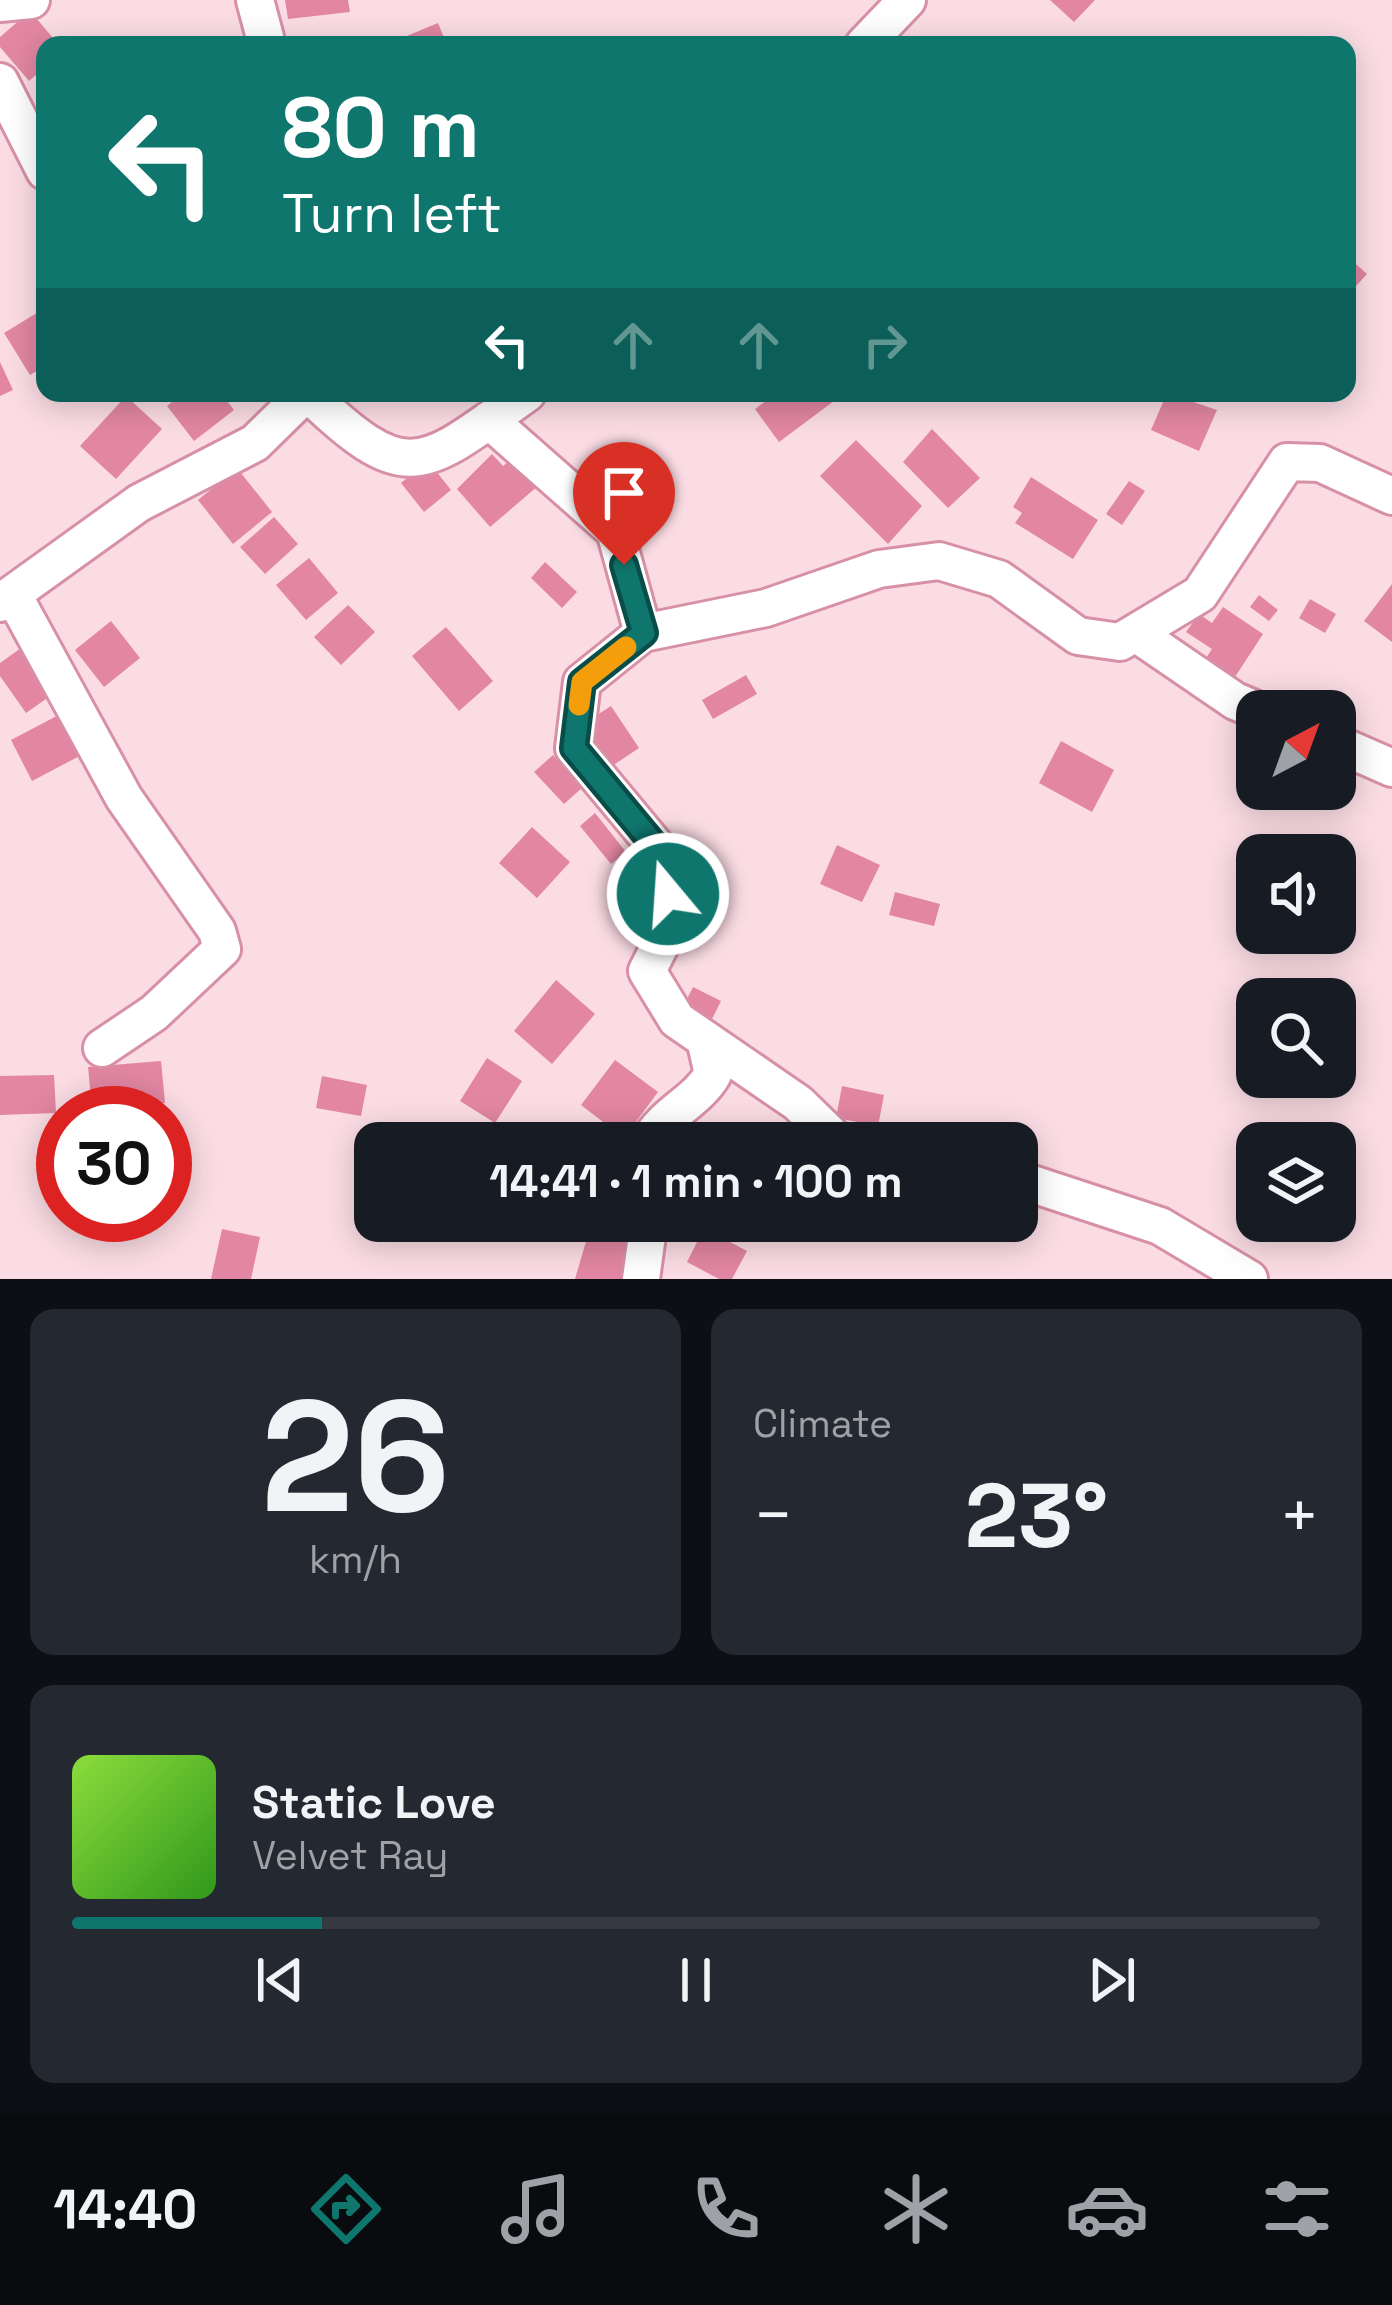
<!DOCTYPE html>
<meta charset="utf-8">
<style>
:root{--surface:#171b24;--page:#242831;--text:#f1f3f6;--muted:#9ea1a6;--line:#363941;--accent:#0f766e}
body{margin:0;font-family:"Space Grotesk",sans-serif;background:var(--page);color:var(--text);height:100vh;display:flex;flex-direction:column;font-size:45px;white-space:nowrap}
*{box-sizing:border-box;margin:0}
p{font-size:39px;color:var(--muted)}
.icon{flex:none;width:66px;height:66px;fill:none;stroke:currentColor;stroke-width:2;stroke-linecap:round;stroke-linejoin:round}
.map{position:relative;height:1279px;overflow:hidden}
.drawer{display:flex;flex-direction:column;gap:30px;padding:30px;background:#0d0f14;flex:1}
.drawer>*{flex:none}
.banner{position:absolute;left:36px;top:36px;width:1320px;height:366px;border-radius:24px;box-shadow:0 6px 30px #0003;background:#0f766e;color:#fff;overflow:hidden}
.needle{width:78px;rotate:41deg}
.buttons{position:absolute;left:1236px;top:690px;display:grid;gap:24px}
.buttons a{display:grid;place-items:center;width:120px;height:120px;border-radius:24px;background:var(--surface);box-shadow:0 6px 30px #0003;font-size:60px}
.speed{position:absolute;left:36px;top:1086px;display:flex;gap:24px;font-size:60px;font-weight:700;text-align:center}
.speed>*{display:grid;place-content:center;width:156px;height:156px;border-radius:50%;background:var(--surface);box-shadow:0 6px 30px #0003;line-height:1}
.speed .limit{border:18px solid #d22;background:#fff;color:#111}
.pin{position:absolute;display:grid;place-items:center;width:102px;height:102px;color:#fff;margin:-123px -51px;border-radius:50% 50% 50% 0;rotate:-45deg;box-shadow:0 0 12px #0007}
.pin .icon{rotate:45deg}
.me{position:absolute;width:132px;margin:-66px;rotate:342deg;stroke-linejoin:round;filter:drop-shadow(0 0 9px #0008)}
.turn{display:flex;align-items:center;gap:42px;height:252px;padding:0 48px;font-size:54px}
.turn .icon{width:156px;height:156px;stroke-width:2.5}
.turn b{display:block;font-size:84px;line-height:102px}
.lanes{display:flex;align-items:center;height:114px;padding:0 48px;background:#0003;justify-content:center;gap:60px;direction:ltr}
.lanes .off{opacity:.35}
.big{font-size:90px;font-weight:700;line-height:1.1}
.drawer .tile{flex:1;display:flex;flex-direction:column;justify-content:center;gap:18px;min-width:0;padding:0 42px;border-radius:24px;background:var(--page)}
.drawer .dial{align-items:center;gap:0}
.dial b{font-size:156px;line-height:1}
.song{display:flex;align-items:center;gap:36px}
.cover{width:144px;height:144px;border-radius:18px;background:linear-gradient(135deg,hsl(90 70% 55%),hsl(110 70% 35%))}
.played{height:12px;border-radius:6px;background:linear-gradient(90deg,var(--accent) 20%,var(--line) 20%)}
.keys{display:flex;justify-content:space-around;direction:ltr}
.heat{display:flex;justify-content:space-between;align-items:center;font-size:66px;direction:ltr}
.drawer .tiles{flex:1;display:grid;gap:30px;grid-template-columns:1fr 1fr}
.tile:last-child{grid-column:span 2}
.trip{position:absolute;left:354px;top:1122px;width:684px;height:120px;border-radius:24px;background:var(--surface);box-shadow:0 6px 30px #0003;font-weight:700;line-height:120px;text-align:center}
.tab-bar{display:flex;height:192px;justify-content:space-around;align-items:center;background:#090b0e;color:var(--muted)}
.tab-bar .icon{width:84px;height:84px}
.tab-bar .active{color:var(--accent)}
.tab-bar b{font-size:54px;color:var(--text)}
.map>svg:first-child{display:block}
.building{fill:#e286a3}
.lines{fill:none;stroke-linecap:round;stroke-linejoin:round}
.minor-casing{stroke:#d790a5;stroke-width:42}
.minor{stroke:#fff;stroke-width:36}
.route-casing{stroke:#0a4d48;stroke-width:30}
.route{stroke:#0f766e;stroke-width:21}
.slow{stroke:#f59e0b;stroke-width:21}
</style>
<div class="map">
<svg width="1392" height="1279" viewBox="0 0 1392 1279">
<rect width="100%" height="100%" fill="#fbdce4"/>
<path class="building" d="M285,0H348L350,12L288,19Z
M1050,0H1095L1074,22Z
M30,11L59,45H45V67L29,81L0,47V37Z
M438,23L447,45H385Z
M1347,256L1367,274L1347,296Z
M45,308V366L30,375L4,333Z
M0,362L13,390L0,396Z
M183,393H221L234,410L194,441L167,406Z
M776,393H828L834,401L779,442L755,409Z
M1167,393L1217,410L1199,451L1151,430Z
M126,396L162,429L116,479L80,446Z
M932,429L980,478L948,508L903,462Z
M856,440L922,506L888,544L820,476Z
M492,454L503,466L514,457L538,486L490,527L457,489Z
M428,461L451,490L424,512L401,483Z
M237,468L272,512L233,544L198,500Z
M1031,477L1098,520L1073,559L1015,523L1022,513L1013,507Z
M1129,481L1145,491L1122,525L1106,514Z
M274,517L298,544L265,574L240,547Z
M309,558L338,593L306,620L276,585Z
M545,562L577,592L562,608L531,578Z
M1392,584V642L1364,621Z
M1259,595L1278,610L1269,621L1250,607Z
M1310,599L1336,614L1325,633L1299,618Z
M348,605L375,632L341,665L314,637Z
M1223,607L1263,634L1235,677L1206,658L1212,649L1186,632L1199,614L1212,623Z
M111,621L140,658L104,687L75,650Z
M446,627L493,681L459,711L412,656Z
M31,641L63,687L26,713L0,676V663Z
M746,675L757,694L713,719L702,700Z
M611,706L639,748L612,766L583,724Z
M70,709L91,750L32,781L11,740Z
M1061,741L1114,770L1092,812L1039,783Z
M553,755L583,787L564,804L534,772Z
M595,813L626,852L611,864L580,826Z
M532,827L570,862L537,898L499,863Z
M837,845L880,865L862,902L820,884Z
M895,892L940,904L934,926L889,915Z
M556,980L595,1014L552,1064L514,1031Z
M693,987L721,1001L711,1021L683,1007Z
M487,1058L522,1081L495,1123L460,1101Z
M615,1060L658,1092L624,1138L581,1105Z
M161,1061L165,1103L92,1108L88,1067Z
M54,1075L56,1113L0,1115V1076Z
M322,1076L367,1085L361,1116L316,1108Z
M842,1086L884,1095L878,1126L836,1118Z
M775,1127L800,1143H764Z
M534,1221H580L575,1241L532,1228Z
M592,1221L639,1229L625,1279H575Z
M704,1228L747,1251L732,1279H719L687,1262Z
M222,1229L260,1237L251,1279H211Z"/>
<g class="lines">
<g class="minor-casing">
<path id="minor" d="M255,0L267,45
M0,3L31,0
M864,45L907,0
M0,82L45,171
M308,393C408,490 422,468 527,393
M489,420L615,531L643,633L582,682L574,748L667,860L669,928L647,971L677,1020L798,1103L839,1143
M13,595L124,798L217,931L222,949L154,1013L102,1048
M0,603L139,503L255,443L306,393
M643,633L766,608L879,569L939,561L999,579L1078,636L1120,642L1200,594L1287,462L1320,463L1392,496
M1137,634L1235,701L1259,711
M1335,743L1392,768
M648,1143C664,1113 697,1102 713,1074L705,1039
M1017,1179L1160,1226L1249,1279
M641,1279L649,1221"/>
</g>
<use href="#minor" class="minor"/>
</g>
<g class="lines">
<g class="route-casing">
<path id="route" d="M624,565L644,633L582,682L574,748L667,860L668,894"/>
</g>
<use href="#route" class="route"/>
<path class="slow" d="M579,705L582,682L626,647"/>
</g>
</svg>
<div class="buttons">
<a><svg class="needle" viewBox="-14 -14 28 28"><path d="M0-13l5 13h-10z" fill="#e53935"/><path d="M0 13l5-13h-10z" fill="#9ea1a6"/></svg></a>
<a><svg class="icon" aria-label="sound" viewBox="0 0 24 24"><path d="M4 9h4l5-4v14l-5-4H4zM17 9q2 3 0 6"/></svg></a>
<a><svg class="icon" aria-label="search" viewBox="0 0 24 24"><circle cx="10" cy="10" r="6"/><path d="M15 15l6 6"/></svg></a>
<a><svg class="icon" aria-label="layers" viewBox="0 0 24 24"><path d="M12 4l9 5-9 5-9-5zM3 14l9 5 9-5"/></svg></a>
</div>
<div class="speed"><div class="limit">30</div></div>
<div class="pin" style="left:624px;top:565px;background:#d93025"><svg class="icon" aria-label="arrive" viewBox="0 0 24 24"><path d="M6 21V4h12l-3 4 3 4H6"/></svg></div>
<svg class="me" style="left:668px;top:894px" viewBox="-20 -20 40 40"><circle r="17" fill="#0f766e" stroke="#fff" stroke-width="3"/><path d="M0-11L8 9 0 5-8 9z" fill="#fff"/></svg>
<div class="trip">14:41 · 1 min · 100 m</div>
<div class="banner">
<div class="turn"><svg class="icon" aria-label="left" viewBox="0 0 24 24"><path d="M17 20v-9H6M10 6l-5 5 5 5"/></svg><div><b>80 m</b>Turn left</div></div>
<div class="lanes"><svg class="icon" aria-label="left" viewBox="0 0 24 24"><path d="M17 20v-9H6M10 6l-5 5 5 5"/></svg><svg class="icon off" aria-label="ahead" viewBox="0 0 24 24"><path d="M12 20V5M6 11l6-6 6 6"/></svg><svg class="icon off" aria-label="ahead" viewBox="0 0 24 24"><path d="M12 20V5M6 11l6-6 6 6"/></svg><svg class="icon off" aria-label="right" viewBox="0 0 24 24"><path d="M7 20v-9h11M14 6l5 5-5 5"/></svg></div>
</div>
</div>
<section class="drawer">
<div class="tiles">
<div class="tile dial"><b>26</b><p>km/h</p></div>
<div class="tile"><p>Climate</p>
<div class="heat"><a>−</a><b class="big">23°</b><a>+</a></div>
</div>
<div class="tile">
<div class="song"><i class="cover"></i><div><b>Static Love</b><p>Velvet Ray</p></div></div>
<div class="played"></div>
<div class="keys"><svg class="icon" aria-label="previous" viewBox="0 0 24 24"><path d="M18 5L8 12l10 7zM5 5v14"/></svg><svg class="icon" aria-label="pause" viewBox="0 0 24 24"><path d="M8 5v14M16 5v14"/></svg><svg class="icon" aria-label="next" viewBox="0 0 24 24"><path d="M6 5l10 7-10 7zM19 5v14"/></svg></div>
</div>
</div>
</section>
<nav class="tab-bar">
<b>14:40</b>
<svg class="icon active" aria-label="directions" viewBox="0 0 24 24"><path d="M12 3l9 9-9 9-9-9zM9 14v-3h6M13 9l2 2-2 2"/></svg>
<svg class="icon" aria-label="music" viewBox="0 0 24 24"><path d="M9 18V5l10-2v13"/><circle cx="6" cy="18" r="3"/><circle cx="16" cy="16" r="3"/></svg>
<svg class="icon" aria-label="phone" viewBox="0 0 24 24"><path d="M5 4h4l2 5-3 2q2 4 5 5l2-3 5 2v4C11 20 4 13 5 4z"/></svg>
<svg class="icon" aria-label="climate" viewBox="0 0 24 24"><path d="M12 3v18M4 7l16 10M4 17L20 7"/></svg>
<svg class="icon" aria-label="car" viewBox="0 0 24 24"><path d="M5 17H2v-5l4-1 3-4h7l3 4 3 1v5h-3M9 17h6M6 11h13"/><circle cx="7" cy="17" r="2"/><circle cx="17" cy="17" r="2"/></svg>
<svg class="icon" aria-label="filters" viewBox="0 0 24 24"><path d="M4 7h16M4 17h16"/><circle cx="9" cy="7" r="2"/><circle cx="15" cy="17" r="2"/></svg>
</nav>
